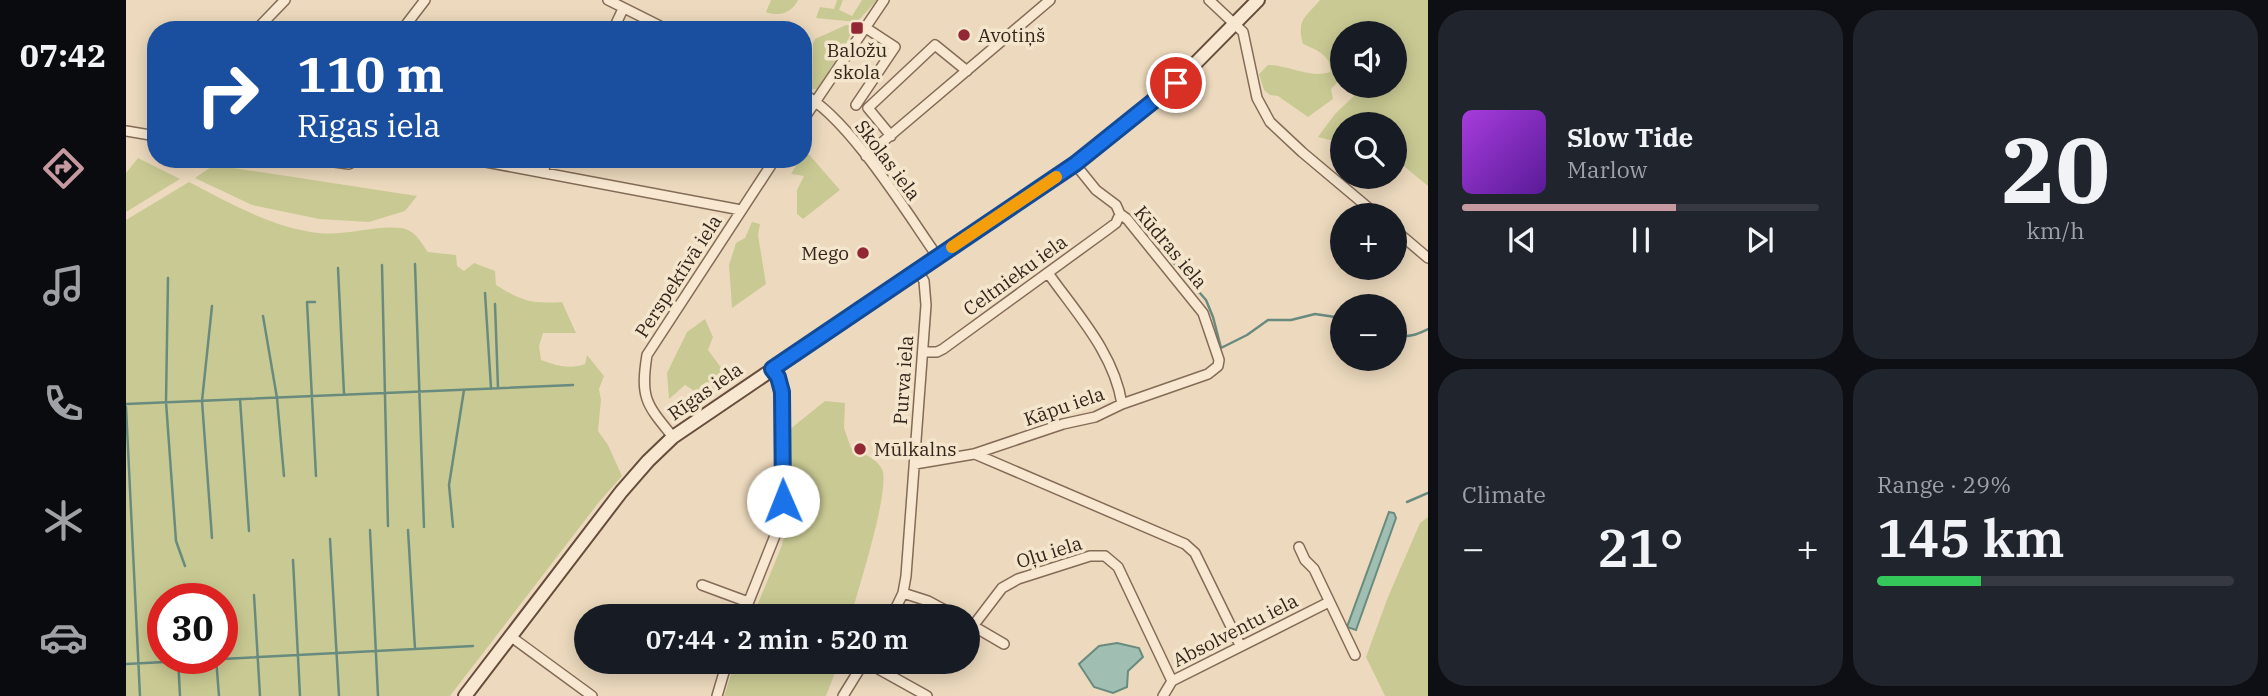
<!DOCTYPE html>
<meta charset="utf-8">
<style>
:root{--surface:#171b24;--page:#20242c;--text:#f1f3f6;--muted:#9ea1a6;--line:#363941;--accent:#c6989f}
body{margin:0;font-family:"IBM Plex Serif",serif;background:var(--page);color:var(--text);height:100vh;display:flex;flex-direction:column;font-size:26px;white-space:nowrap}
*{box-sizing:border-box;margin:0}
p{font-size:23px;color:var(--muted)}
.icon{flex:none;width:38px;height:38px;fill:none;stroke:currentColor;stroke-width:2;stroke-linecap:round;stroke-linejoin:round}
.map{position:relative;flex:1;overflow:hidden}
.sheet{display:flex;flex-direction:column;gap:10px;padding:10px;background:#0d0f14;width:840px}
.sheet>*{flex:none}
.hud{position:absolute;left:21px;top:21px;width:665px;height:147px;border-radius:28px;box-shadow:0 4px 18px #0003;background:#1a4fa0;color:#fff;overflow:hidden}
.fabs{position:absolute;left:1204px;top:21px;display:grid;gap:14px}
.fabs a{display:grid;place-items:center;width:77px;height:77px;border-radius:50%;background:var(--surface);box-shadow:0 4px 18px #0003;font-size:35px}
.speed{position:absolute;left:21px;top:583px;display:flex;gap:14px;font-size:35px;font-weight:700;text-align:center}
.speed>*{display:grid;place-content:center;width:91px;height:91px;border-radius:50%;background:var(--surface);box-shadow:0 4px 18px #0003;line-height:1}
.speed .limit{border:10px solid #d22;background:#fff;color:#111}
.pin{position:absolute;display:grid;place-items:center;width:60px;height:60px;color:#fff;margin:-30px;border:4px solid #fff;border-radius:50%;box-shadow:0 2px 7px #0007}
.me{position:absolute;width:77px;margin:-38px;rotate:359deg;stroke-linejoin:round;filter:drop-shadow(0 0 5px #0008)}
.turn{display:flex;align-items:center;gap:24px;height:147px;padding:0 35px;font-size:32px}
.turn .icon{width:91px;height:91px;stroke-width:2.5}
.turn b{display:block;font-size:49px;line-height:60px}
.big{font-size:52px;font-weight:600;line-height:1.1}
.sheet .tile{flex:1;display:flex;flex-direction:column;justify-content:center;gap:10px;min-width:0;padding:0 24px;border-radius:28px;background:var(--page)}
.sheet .dial{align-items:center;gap:0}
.dial b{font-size:91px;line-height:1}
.song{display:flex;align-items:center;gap:21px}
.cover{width:84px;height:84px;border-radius:10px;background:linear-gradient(135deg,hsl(280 70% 55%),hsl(270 70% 35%))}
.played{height:7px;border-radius:4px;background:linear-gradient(90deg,var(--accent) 60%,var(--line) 60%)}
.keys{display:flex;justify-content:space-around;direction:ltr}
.heat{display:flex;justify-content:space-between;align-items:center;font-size:38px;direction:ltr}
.charge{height:10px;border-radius:5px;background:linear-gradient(90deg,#34c759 29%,var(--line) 0)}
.sheet .tiles{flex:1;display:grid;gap:10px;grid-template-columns:repeat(2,1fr)}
.trip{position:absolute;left:448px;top:604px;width:406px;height:70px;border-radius:35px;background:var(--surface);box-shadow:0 4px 18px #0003;font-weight:600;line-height:70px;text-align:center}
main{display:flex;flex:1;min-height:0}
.tab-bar{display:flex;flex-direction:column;width:126px;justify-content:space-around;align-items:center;background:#090b0e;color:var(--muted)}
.tab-bar .icon{width:49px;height:49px}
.tab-bar .on{color:var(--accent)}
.tab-bar b{font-size:32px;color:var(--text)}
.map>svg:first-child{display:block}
.green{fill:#c9ca93;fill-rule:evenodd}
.water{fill:#a1beb3;stroke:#698b7f;stroke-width:2}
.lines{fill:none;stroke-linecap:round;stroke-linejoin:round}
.stream{stroke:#698b7f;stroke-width:2.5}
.minor-casing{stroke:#846b57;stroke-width:12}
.secondary-casing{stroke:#664c3b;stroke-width:16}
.minor{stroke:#f8e8d1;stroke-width:9}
.secondary{stroke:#f8e8d1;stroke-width:12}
.route-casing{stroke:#114b97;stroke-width:18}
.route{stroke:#1a73e8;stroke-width:12}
.slow{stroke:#f59e0b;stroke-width:12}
.poi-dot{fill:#922834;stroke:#f4e5cd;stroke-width:2.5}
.labels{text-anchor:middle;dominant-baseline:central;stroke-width:7;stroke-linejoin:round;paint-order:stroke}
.poi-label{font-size:19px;fill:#34251c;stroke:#f4e5cd;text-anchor:start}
.street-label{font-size:19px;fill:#34251c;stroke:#f4e5cd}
</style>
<main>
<nav class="tab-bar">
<b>07:42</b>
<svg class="icon on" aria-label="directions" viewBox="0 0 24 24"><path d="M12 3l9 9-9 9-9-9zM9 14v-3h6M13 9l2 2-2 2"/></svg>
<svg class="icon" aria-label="music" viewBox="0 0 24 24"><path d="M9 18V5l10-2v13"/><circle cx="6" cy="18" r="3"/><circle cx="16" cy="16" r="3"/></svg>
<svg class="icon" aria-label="phone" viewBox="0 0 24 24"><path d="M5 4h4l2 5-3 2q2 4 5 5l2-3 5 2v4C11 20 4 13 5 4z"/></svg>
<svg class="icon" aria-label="climate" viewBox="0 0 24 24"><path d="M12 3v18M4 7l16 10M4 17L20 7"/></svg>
<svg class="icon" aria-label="car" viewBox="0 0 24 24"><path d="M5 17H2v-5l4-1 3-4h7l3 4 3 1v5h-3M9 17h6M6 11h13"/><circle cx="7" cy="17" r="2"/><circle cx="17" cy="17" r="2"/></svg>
</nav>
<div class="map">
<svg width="1302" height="696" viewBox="0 0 1302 696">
<rect width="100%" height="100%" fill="#eddabe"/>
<path class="green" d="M645,0H672C666,13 653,17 640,12Z
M711,0H717L713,10L726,16L736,0H751L731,22L690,18L694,7L708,9Z
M1194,0H1302V186L1274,163H1269V124H1216V139L1212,142L1192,137L1209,114L1229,95L1220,86H1269V33H1216V83L1213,81L1205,89L1207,99L1182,117L1152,96L1144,95L1138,90L1133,74L1142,65C1163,65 1184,79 1204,72C1206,55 1190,50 1177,44C1170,19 1180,17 1194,0Z
M720,25H729L718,48L691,89H686L687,43L689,39Z
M679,150L714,190L677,219L671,214V190L678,176L665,174L674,159H677Z
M12,158L54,179L0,212V173Z
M88,165L291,196L279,211L243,222L193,219L126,205L69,178Z
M63,182C104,203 146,228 193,233C220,236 248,225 275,228C289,230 294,241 302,252L330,255L331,266L338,271L348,263L369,271L370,285C396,301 405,304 436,302L450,333H417L413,346L415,360C429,365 444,370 459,364L461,355L478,376L473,389L475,400L472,431L482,445L496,476L473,502L324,696H0V220ZM37,598H96V658H37Z
M626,222L634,224L632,235L640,284L606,308L603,265L610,243L619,238Z
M579,319L587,337L582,350L599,373L613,378L579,398L559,385L543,399L541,373L561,332Z
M699,401L719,403L718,428L725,448C736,454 750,457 756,469C765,488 732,590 725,616H627L656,545L664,513L663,430Z
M1302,517V696H1259L1240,657L1262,597L1294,523Z
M609,662H713L700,696H598Z"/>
<path class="water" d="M1263,512L1268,513L1270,518L1230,630L1221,627Z
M991,643L1013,648L1017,657L1002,671L1001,687L987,693L968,687L953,664L973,646Z"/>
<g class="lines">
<path class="stream" d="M1020,231L1080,300L1087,317L1095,348L1121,335L1142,320H1165L1189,314L1216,318
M289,264L298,527
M256,265L262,526
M212,268L218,394
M42,278L40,402L50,541L59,566
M359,293L365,388
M189,302H181L190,476
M369,304L372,388
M137,316L151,398L158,476
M1269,334C1280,339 1292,334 1302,329
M114,399L123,531
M0,404L447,385
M0,407L14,696
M1281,502L1302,493
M327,527L323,485L338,390
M244,530L252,696
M282,530L289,649
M86,538L76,401L86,306
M204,539L213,696
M167,560L174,696
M128,595L134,696
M52,658L54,696
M90,658L93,696
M0,664L347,646"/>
<g class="minor-casing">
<path id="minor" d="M482,0L542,30
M1083,0L1117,32L1131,98L1144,122L1176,152L1251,215
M130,30L159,0
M276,30L299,0
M487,30L497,9
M677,94C722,117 781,213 811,256
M730,105L769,47L740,28
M677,120L758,0
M0,131L30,136
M765,136L742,108L809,45L841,71
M740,156L924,0
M186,159L223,164L233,159
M344,159L615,210
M417,173L421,159
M1269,230L1302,258
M922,273C951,314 988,353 996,404
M797,352H811L817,349L982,229L990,223L994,214
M547,437C520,404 514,398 521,355L649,159
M849,454L1059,544L1069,553L1114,645
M789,464L848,454L937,424L969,417L996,404L1082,374L1092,366L1093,360L1077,313L1001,219L994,214L990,205L970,190L949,164
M1173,547L1179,560L1188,569L1229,655
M576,585L622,602
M777,593L802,601L830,616
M617,616L656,518V392L652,377L646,369
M766,616L777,593L780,576L800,305L798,281L792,271
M842,623L878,644
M847,626L876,588L892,579L964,556H979L992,567L1046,681
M384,636L466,696
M740,662L801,696
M591,696L601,662
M717,696L738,662
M1037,696L1046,681L1203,602"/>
</g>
<g class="secondary-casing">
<path id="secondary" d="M339,696L495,492L522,461L547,437L949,164L1050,83L1132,0"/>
</g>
<use href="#minor" class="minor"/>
<use href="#secondary" class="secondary"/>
</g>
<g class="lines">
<g class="route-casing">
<path id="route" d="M657,501L656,392L652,377L646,369L949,164L1050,83"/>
</g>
<use href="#route" class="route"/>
<path class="slow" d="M826,247L930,177"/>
</g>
<g class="poi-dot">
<rect x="724" y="21" width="14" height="14" rx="3.5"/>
<circle cx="838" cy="35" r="7"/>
<circle cx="737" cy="253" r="7"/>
<circle cx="734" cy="449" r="7"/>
</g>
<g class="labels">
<g class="poi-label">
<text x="852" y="35">Avotiņš</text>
<text x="731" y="50" text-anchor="middle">Baložu<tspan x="731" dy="22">skola</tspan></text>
<text x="723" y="253" text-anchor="end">Mego</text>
<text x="748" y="449">Mūlkalns</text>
</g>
<g class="street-label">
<text transform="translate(762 160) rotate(53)">Skolas iela</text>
<text transform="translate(1045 247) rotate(50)">Kūdras iela</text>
<text transform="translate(889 275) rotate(-36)">Celtnieku iela</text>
<text transform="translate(552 276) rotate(-57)">Perspektīvā iela</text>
<text transform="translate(777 380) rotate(-86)">Purva iela</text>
<text transform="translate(579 391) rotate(-35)">Rīgas iela</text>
<text transform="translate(938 406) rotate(-19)">Kāpu iela</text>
<text transform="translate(923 552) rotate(-17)">Oļu iela</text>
<text transform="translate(1109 630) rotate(-27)">Absolventu iela</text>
</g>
</g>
</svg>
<div class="fabs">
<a><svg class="icon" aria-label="sound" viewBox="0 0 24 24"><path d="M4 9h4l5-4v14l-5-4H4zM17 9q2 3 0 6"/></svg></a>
<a><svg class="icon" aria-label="search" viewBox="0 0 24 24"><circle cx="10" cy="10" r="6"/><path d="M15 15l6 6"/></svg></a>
<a>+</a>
<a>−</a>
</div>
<div class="speed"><div class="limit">30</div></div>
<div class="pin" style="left:1050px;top:83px;background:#d93025"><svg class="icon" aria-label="arrive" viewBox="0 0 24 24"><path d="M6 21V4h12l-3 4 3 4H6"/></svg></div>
<svg class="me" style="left:657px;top:501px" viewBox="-20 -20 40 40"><circle r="19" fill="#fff"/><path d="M0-13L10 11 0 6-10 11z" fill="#1a73e8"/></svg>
<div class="trip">07:44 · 2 min · 520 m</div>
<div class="hud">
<div class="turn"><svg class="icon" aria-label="right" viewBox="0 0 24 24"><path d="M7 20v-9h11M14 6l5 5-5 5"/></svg><div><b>110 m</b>Rīgas iela</div></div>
</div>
</div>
<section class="sheet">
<div class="tiles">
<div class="tile">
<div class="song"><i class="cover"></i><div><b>Slow Tide</b><p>Marlow</p></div></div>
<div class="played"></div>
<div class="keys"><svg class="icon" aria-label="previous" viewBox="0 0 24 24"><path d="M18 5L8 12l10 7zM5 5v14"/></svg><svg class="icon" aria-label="pause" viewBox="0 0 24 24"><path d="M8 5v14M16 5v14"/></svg><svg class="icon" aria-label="next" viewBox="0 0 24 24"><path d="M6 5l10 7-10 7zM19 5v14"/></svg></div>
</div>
<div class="tile dial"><b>20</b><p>km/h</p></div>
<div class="tile"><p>Climate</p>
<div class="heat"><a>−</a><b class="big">21°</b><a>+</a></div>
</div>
<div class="tile"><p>Range · 29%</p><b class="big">145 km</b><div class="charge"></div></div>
</div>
</section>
</main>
